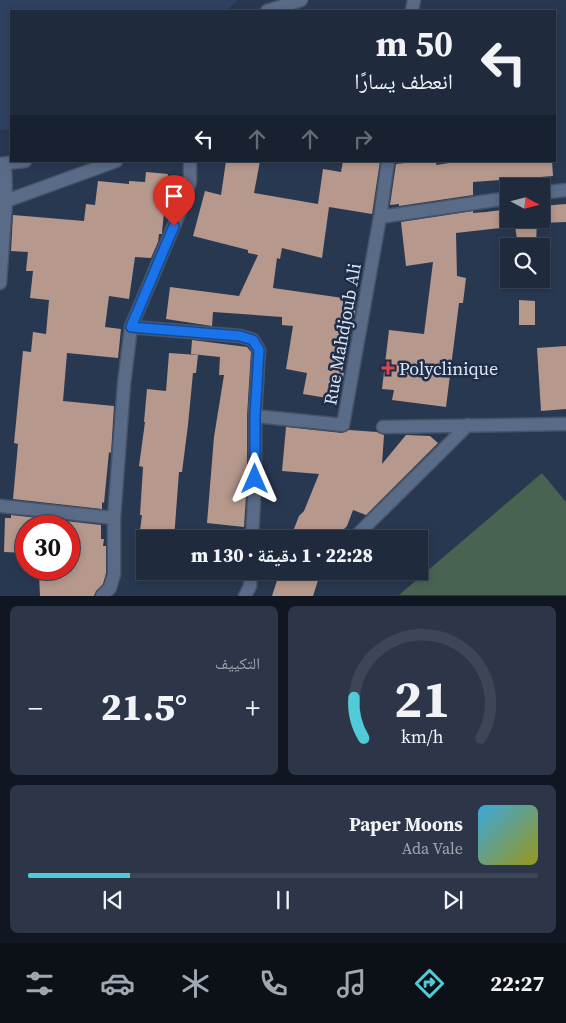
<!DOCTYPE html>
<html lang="ar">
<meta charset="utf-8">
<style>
:root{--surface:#1f2a3d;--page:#2c3648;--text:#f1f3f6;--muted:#a1a7b0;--line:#3c4657;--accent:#52cbd8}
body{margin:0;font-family:"Source Serif 4","Noto Naskh Arabic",serif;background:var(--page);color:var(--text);direction:rtl;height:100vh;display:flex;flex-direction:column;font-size:19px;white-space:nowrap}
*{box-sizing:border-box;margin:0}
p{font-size:16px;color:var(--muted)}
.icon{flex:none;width:28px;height:28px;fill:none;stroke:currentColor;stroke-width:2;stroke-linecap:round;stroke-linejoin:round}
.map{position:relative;height:596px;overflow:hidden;direction:ltr}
.sheet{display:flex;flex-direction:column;gap:10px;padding:10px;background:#111722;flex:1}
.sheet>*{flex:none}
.top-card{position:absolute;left:10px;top:10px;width:546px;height:152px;border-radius:0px;box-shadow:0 2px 8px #0003,0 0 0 1px var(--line);direction:rtl;background:#1f2a3d;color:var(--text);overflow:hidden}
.needle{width:32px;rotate:97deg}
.fabs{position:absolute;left:500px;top:178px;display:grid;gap:10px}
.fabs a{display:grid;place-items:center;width:50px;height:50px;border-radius:0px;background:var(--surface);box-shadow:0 2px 8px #0003,0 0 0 1px var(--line);font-size:25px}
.speed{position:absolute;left:15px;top:515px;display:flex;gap:10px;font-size:25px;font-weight:700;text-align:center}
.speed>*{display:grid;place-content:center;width:65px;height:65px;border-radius:50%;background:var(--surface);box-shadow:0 2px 8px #0003,0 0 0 1px var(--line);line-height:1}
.speed .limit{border:8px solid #d22;background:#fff;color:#111}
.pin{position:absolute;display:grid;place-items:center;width:42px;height:42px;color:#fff;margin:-51px -21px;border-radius:50% 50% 50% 0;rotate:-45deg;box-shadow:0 0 5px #0007}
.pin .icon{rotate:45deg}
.me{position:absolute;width:55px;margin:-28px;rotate:0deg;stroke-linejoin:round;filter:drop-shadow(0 0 4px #0008)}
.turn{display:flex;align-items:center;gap:18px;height:105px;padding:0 20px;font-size:22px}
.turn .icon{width:65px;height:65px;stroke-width:2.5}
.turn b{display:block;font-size:35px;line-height:42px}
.lanes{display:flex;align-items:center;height:48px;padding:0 20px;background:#0003;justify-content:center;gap:25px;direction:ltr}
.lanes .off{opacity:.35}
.big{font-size:38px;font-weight:800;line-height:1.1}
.sheet .widget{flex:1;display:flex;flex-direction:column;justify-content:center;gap:8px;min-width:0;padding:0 18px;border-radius:8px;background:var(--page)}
.sheet .dial{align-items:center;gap:0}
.dial svg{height:130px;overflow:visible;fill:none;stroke:var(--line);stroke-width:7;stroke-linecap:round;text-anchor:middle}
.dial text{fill:var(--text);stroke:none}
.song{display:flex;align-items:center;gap:15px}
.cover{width:60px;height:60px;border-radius:8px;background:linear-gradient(135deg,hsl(200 70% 55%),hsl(60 70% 35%))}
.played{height:5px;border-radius:2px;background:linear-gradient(90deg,var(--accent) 20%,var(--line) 20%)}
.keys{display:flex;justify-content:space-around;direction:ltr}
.heat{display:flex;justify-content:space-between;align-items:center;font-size:28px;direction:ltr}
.sheet .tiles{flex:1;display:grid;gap:10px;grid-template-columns:1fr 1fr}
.widget:last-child{grid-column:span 2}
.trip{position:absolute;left:136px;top:530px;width:292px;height:50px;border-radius:0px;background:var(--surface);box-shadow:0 2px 8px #0003,0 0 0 1px var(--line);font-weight:800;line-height:50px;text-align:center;direction:rtl}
.tabs{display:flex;height:80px;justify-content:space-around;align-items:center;background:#0c1118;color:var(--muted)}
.tabs .icon{width:35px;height:35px}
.tabs .selected{color:var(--accent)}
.tabs b{font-size:22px;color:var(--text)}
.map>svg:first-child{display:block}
.built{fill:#2f4160}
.green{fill:#496353}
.building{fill:#b6988c}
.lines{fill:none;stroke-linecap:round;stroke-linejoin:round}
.minor-casing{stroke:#465368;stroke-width:15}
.secondary-casing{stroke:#465368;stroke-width:15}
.minor{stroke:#5a6b88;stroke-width:12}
.secondary{stroke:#5a6b88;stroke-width:12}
.route-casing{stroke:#114b97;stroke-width:12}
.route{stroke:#1a73e8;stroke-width:9}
.health-dot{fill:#e0444e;stroke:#1f2d46;stroke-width:2}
.labels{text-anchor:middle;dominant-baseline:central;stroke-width:5;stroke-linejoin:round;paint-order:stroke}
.street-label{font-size:18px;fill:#dce6f7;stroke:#1f2d46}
.poi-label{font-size:18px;fill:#dce6f7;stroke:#1f2d46;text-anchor:start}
</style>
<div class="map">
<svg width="566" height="596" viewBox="0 0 566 596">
<rect width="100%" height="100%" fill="#293851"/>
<path class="built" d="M0,0H238L226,11H11V131L0,129Z"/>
<path class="green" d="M542,473L566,502V595H399Z"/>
<path class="building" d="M226,161H260L254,193L318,204L323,169L341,172L343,161H380L372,214L329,207L322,258L282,248L280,259L277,258L273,288L357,300L339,400L303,394L307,373L286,369L293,326L282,325V317L213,312L212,326L166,319L170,287L239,296L258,255L248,253V250L193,236L205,191L221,195Z
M423,161H437L436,165L462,161H552L553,176L473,182V195L399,206V204L390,205L396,164Z
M146,172L168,174L162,232V234H159L158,242L151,258L135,257L129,299L109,296L105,327L121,329L118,358L67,353L63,401L114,406L111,453L109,452L104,503L102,502V509L13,499L18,444L14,443L23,351L31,352L33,332L46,334L49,300L30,298L33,271H26L28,252L11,251L13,215L84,221L86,204L95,205L98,181L129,184V181L145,182Z
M566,204V222L541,223V206Z
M509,209V227L456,233L457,276L466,278L463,303H459L446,407L392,400L394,390L382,389L389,330L424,334L433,262L406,266L401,222L473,211V213L486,212Z
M514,219H537L536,246H518Z
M519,300L535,301V325H519Z
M192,340L247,347L251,352L247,416V479L244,527L207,523L214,437L224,375H219L220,357L191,354Z
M566,346V409L541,411L537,348Z
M169,353L198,355L196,373H193L188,425L182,472H179L174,539H139L142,515H140L143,467L139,466L145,422H144L147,389L166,391Z
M286,427L342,433L349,430L377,432L384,435L382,464L406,435L430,436L438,443L366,515L353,510L347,526L334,539H290L299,516L304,511L319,474L282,471Z
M11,515L101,525V539H104L103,546H106V573L103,584L96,591L94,596H40L39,573L69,571V526H26V553L4,552L5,518H11Z
M280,571H321L313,596H272Z"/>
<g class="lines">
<g class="minor-casing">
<path id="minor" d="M412,11L414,0
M5,164L6,201
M541,193L566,190
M380,217L509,198
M0,283L6,201L116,161
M131,327L240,336L253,340L259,350L255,416V479L252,539
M255,416L343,425L380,217L388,161
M383,427L566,424
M0,506L114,518
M353,539L468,425
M102,596L110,588L114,574V518L124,384L131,327L181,209L190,182V161
M245,596L250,586L251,571"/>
</g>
<g class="secondary-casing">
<path id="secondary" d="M267,11L301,0
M0,164L25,161"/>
</g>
<use href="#minor" class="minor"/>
<use href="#secondary" class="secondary"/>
</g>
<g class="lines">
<g class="route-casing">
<path id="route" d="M174,226L131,327L240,336L253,340L259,350L255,416V479"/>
</g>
<use href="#route" class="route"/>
</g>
<path class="health-dot" d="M385.5 360.5h5v5h5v5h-5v5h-5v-5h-5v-5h5z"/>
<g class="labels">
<g class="street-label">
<text transform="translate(342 334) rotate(-80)">Rue Mahdjoub Ali</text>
</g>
<g class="poi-label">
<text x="399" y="368">Polyclinique</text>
</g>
</g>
</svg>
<div class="fabs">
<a><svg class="needle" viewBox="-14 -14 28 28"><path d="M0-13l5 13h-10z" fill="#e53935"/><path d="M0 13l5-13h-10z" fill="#a1a7b0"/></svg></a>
<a><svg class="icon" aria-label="search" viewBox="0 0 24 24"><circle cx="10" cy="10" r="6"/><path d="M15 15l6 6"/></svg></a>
</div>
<div class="speed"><div class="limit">30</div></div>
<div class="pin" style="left:174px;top:226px;background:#d93025"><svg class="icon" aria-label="arrive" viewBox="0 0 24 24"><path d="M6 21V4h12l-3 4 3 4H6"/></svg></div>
<svg class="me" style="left:255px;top:479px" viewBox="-20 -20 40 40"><path d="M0-17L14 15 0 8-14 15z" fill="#1a73e8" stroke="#fff" stroke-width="4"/></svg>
<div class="trip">22:28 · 1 دقيقة · 130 m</div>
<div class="top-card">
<div class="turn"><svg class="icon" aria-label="left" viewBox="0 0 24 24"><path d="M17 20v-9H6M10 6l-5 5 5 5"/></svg><div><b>50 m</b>انعطف يسارًا</div></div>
<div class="lanes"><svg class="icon" aria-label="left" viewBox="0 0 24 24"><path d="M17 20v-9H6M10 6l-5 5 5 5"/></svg><svg class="icon off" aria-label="ahead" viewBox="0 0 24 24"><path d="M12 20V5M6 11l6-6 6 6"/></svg><svg class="icon off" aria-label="ahead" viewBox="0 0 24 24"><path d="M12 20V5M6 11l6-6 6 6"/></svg><svg class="icon off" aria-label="right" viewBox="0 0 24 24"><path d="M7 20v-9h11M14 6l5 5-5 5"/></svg></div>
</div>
</div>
<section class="sheet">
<div class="tiles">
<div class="widget dial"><svg viewBox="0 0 100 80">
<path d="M14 69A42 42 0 1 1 86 69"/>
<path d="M14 69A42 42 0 0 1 8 44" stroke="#52cbd8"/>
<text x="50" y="56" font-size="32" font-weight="700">21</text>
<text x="50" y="72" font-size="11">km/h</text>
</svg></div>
<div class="widget"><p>التكييف</p>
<div class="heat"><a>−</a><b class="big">21.5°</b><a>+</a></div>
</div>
<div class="widget">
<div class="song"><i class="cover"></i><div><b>Paper Moons</b><p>Ada Vale</p></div></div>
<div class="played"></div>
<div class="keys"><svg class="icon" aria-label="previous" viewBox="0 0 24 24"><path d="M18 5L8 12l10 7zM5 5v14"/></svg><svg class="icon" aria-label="pause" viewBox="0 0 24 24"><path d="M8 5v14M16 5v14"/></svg><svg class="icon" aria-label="next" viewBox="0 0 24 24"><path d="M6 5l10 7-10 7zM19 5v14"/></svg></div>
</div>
</div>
</section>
<nav class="tabs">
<b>22:27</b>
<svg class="icon selected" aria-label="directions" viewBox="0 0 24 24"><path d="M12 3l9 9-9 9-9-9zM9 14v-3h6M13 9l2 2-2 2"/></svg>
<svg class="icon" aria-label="music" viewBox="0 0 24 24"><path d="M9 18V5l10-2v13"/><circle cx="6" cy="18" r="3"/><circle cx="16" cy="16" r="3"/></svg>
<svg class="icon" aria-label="phone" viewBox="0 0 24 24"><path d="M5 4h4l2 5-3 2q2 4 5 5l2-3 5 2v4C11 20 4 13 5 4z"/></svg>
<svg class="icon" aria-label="climate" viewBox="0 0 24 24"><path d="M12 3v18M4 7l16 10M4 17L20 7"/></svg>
<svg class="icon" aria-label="car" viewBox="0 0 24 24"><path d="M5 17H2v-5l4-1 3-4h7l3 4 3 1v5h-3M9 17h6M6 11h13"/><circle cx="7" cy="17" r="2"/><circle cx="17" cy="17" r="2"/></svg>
<svg class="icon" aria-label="filters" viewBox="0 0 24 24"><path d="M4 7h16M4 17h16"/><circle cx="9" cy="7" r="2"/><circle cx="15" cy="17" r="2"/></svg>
</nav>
